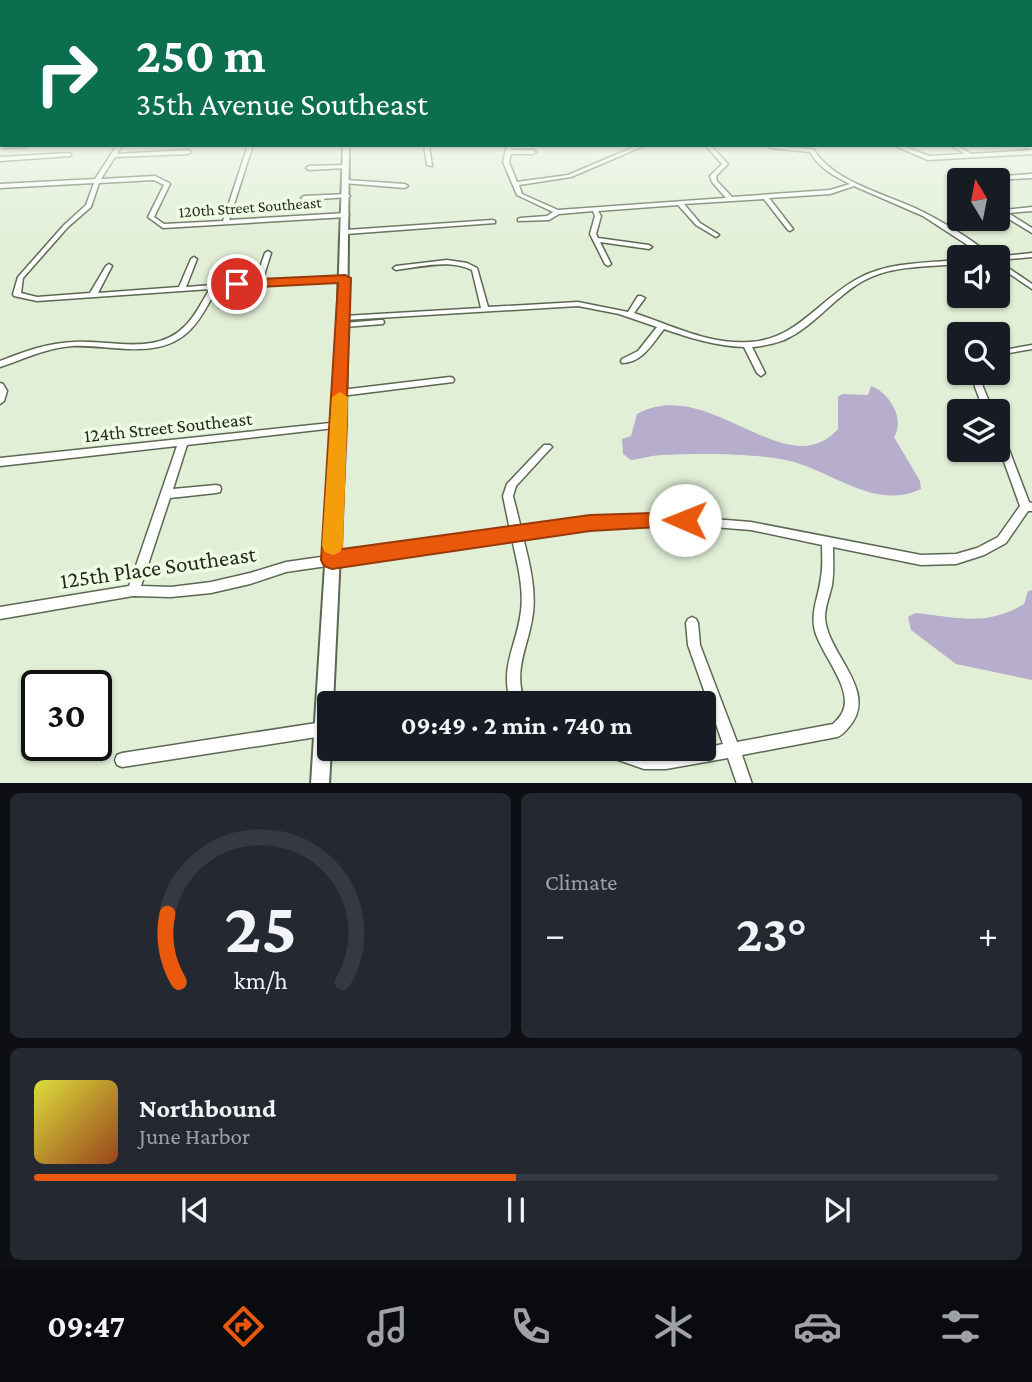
<!DOCTYPE html>
<meta charset="utf-8">
<style>
:root{--surface:#171b24;--page:#242831;--text:#f1f3f6;--muted:#9ea1a6;--line:#363941;--accent:#ea580c}
body{margin:0;font-family:"Crimson Pro",serif;background:var(--page);color:var(--text);height:100vh;display:flex;flex-direction:column;font-size:26px;white-space:nowrap}
*{box-sizing:border-box;margin:0}
p{font-size:23px;color:var(--muted)}
.icon{flex:none;width:38px;height:38px;fill:none;stroke:currentColor;stroke-width:2;stroke-linecap:round;stroke-linejoin:round}
.map{position:relative;height:783px;overflow:hidden}
.drawer{display:flex;flex-direction:column;gap:10px;padding:10px;background:#0d0f14;flex:1}
.drawer>*{flex:none}
.guide{position:absolute;left:0px;top:0px;width:1032px;height:147px;box-shadow:0 2px 5px #0004;background:#0b6e4f;color:#fff;overflow:hidden}
.needle{width:46px;rotate:350deg}
.fabs{position:absolute;left:947px;top:168px;display:grid;gap:14px}
.fabs a{display:grid;place-items:center;width:63px;height:63px;border-radius:7px;background:var(--surface);box-shadow:0 2px 5px #0004;font-size:35px}
.speed{position:absolute;left:21px;top:670px;display:flex;gap:14px;font-size:35px;font-weight:700;text-align:center}
.speed>*{display:grid;place-content:center;width:91px;height:91px;border-radius:50%;background:var(--surface);box-shadow:0 2px 5px #0004;line-height:1}
.speed .limit{border:4px solid #111;border-radius:10px;background:#fff;color:#111}
.pin{position:absolute;display:grid;place-items:center;width:60px;height:60px;color:#fff;margin:-30px;border:4px solid #fff;border-radius:50%;box-shadow:0 2px 7px #0007}
.me{position:absolute;width:77px;margin:-38px;rotate:271deg;stroke-linejoin:round;filter:drop-shadow(0 0 5px #0008)}
.turn{display:flex;align-items:center;gap:24px;height:147px;padding:0 21px;font-size:32px}
.turn .icon{width:91px;height:91px;stroke-width:2.5}
.turn b{display:block;font-size:49px;line-height:60px}
.big{font-size:52px;font-weight:700;line-height:1.1}
.drawer .widget{flex:1;display:flex;flex-direction:column;justify-content:center;gap:10px;min-width:0;padding:0 24px;border-radius:10px;background:var(--page)}
.drawer .dial{align-items:center;gap:0}
.dial svg{height:182px;overflow:visible;fill:none;stroke:var(--line);stroke-width:7;stroke-linecap:round;text-anchor:middle}
.dial text{fill:var(--text);stroke:none}
.song{display:flex;align-items:center;gap:21px}
.cover{width:84px;height:84px;border-radius:10px;background:linear-gradient(135deg,hsl(60 70% 55%),hsl(20 70% 35%))}
.played{height:7px;border-radius:4px;background:linear-gradient(90deg,var(--accent) 50%,var(--line) 50%)}
.keys{display:flex;justify-content:space-around;direction:ltr}
.heat{display:flex;justify-content:space-between;align-items:center;font-size:38px;direction:ltr}
.drawer .tiles{flex:1;display:grid;gap:10px;grid-template-columns:1fr 1fr}
.widget:last-child{grid-column:span 2}
.trip{position:absolute;left:317px;top:691px;width:399px;height:70px;border-radius:7px;background:var(--surface);box-shadow:0 2px 5px #0004;font-weight:700;line-height:70px;text-align:center}
.dock{display:flex;height:112px;justify-content:space-around;align-items:center;background:#090b0e;color:var(--muted)}
.dock .icon{width:49px;height:49px}
.dock .on{color:var(--accent)}
.dock b{font-size:32px;color:var(--text)}
.map>svg:first-child{display:block}
.water{fill:#b6aecc}
.lines{fill:none;stroke-linecap:round;stroke-linejoin:round}
.minor-casing{stroke:#5c6853;stroke-width:3}
.tertiary-casing{stroke:#5c6853;stroke-width:4}
.minor{fill:#fff;fill-rule:evenodd}
.tertiary{fill:#fff;fill-rule:evenodd}
.route{fill:#ea580c;stroke:#983908;stroke-width:2}
.slow{fill:#f59e0b}
.labels{text-anchor:middle;dominant-baseline:central;stroke-width:7;stroke-linejoin:round;paint-order:stroke}
.far-street-label{font-size:16px;fill:#23281f;stroke:#effce4}
.street-label{font-size:19px;fill:#23281f;stroke:#effce4}
.near-street-label{font-size:23px;fill:#23281f;stroke:#effce4}
</style>
<div class="map">
<svg width="1032" height="784" viewBox="0 0 1032 784">
<rect width="100%" height="100%" fill="#e2efd7"/>
<path class="water" d="M871,386C888,392 906,418 894,437L920,481L921,489C876,511 834,472 790,461C759,453 695,453 662,455C652,455 642,459 631,460L623,454L622,439L631,436L637,414C709,374 786,487 838,429V397L842,394L868,395Z
M1032,590V680L956,664L911,630L908,617L915,613C956,617 986,627 1024,604L1028,591Z"/>
<g class="lines">
<g class="minor-casing">
<path id="minor" d="M28,145L26,147L0,148V146Z
M117,145H122L117,154L188,150L191,152L188,154L115,157L101,179L155,176L169,183L170,184L154,217L164,224L223,221L248,145H253L229,220L346,213L349,215L346,217L163,228L148,217L164,185L154,180L99,183L91,207L68,227L23,278L21,293L37,297L90,293L106,266L109,264L112,266L98,293L179,287L191,259L194,257L197,259L186,287L213,285L216,283L219,284L255,282L265,253L268,251L271,253L262,282L345,276L348,278L345,280L217,289C209,302 202,318 191,329C160,362 111,344 72,346C46,348 24,359 0,367V361C23,352 47,343 73,342C110,339 156,357 186,325C196,315 202,301 210,289L37,301L14,296L13,294L18,277L64,225L86,205L94,183L0,188V184L95,179Z
M424,145H429L432,166L427,165Z
M507,145H512L511,150H533L536,152L533,154H511L509,162L517,182L568,175L639,145H646L571,177L519,185L522,194L558,210L726,198L712,182L710,176L722,164L705,145H710L728,164L716,176L717,181L732,197L830,190L850,184C834,176 819,168 810,152L771,148L769,147L771,146L812,149L814,150C833,181 882,193 915,208C939,219 973,240 993,257H986L923,216L854,186L830,194L769,198L793,229L790,231L788,230L764,199L684,204L700,223L718,234L719,235L716,237L696,225L678,205L598,211L601,216L596,234L598,238L649,245L652,247L649,249L600,242L611,264L608,266L605,264L590,234L595,216L593,211L559,214L549,220L518,221V219L520,218L547,216L553,212L517,195L503,162Z
M893,145H900L929,156L965,154L950,145H956L971,154L1032,150V154L928,160Z
M69,153L71,154V156L0,161V157Z
M347,165L348,166L345,168L309,170L306,168L309,166Z
M1032,174V178L992,180H967L970,178Z
M346,180L405,184L408,186L405,188L344,183V181Z
M347,194L350,196L349,197L304,200L301,198L304,196Z
M998,207L1004,210L1032,207V211L1008,213L1032,228V233L999,213Z
M493,220L495,221V223L346,234L343,232L346,230Z
M1032,253V257L998,260V257H995Z
M447,260L467,263L477,268L488,307L578,302L628,312L638,296H641L645,298L634,313C671,325 709,345 749,342C797,340 819,299 859,278C889,262 926,263 959,260V264C927,267 892,265 863,281C834,297 814,327 784,340C773,344 763,346 752,347L765,373L761,376L757,373L744,347C716,346 690,338 664,329C653,343 642,363 622,363L621,361L622,359L638,351L657,327L619,314L578,306L344,320L340,318L344,316L481,308L472,270C448,259 421,267 396,270L393,268L396,266Z
M998,261L1032,284V289L998,266Z
M380,320H383L384,322L383,324L344,327L340,325L344,323Z
M1032,345V349L998,355V351Z
M973,373H981L983,387L993,411H984L975,387Z
M450,377L453,378L454,380L453,382L341,396L337,393L341,390Z
M0,383L3,384L7,391L4,401L0,404Z
M340,422L343,423L345,425L343,427L187,445L173,489L216,485L220,486L221,489L220,492L216,493L170,498L141,586L171,587L211,582L250,573L286,562L510,530L503,496L507,484L544,445H550L552,447L550,449L516,486L513,496L521,528L590,519L663,515L751,522L921,555L956,554L977,548L998,537L1020,506L998,445V431L1001,432L1003,434L1029,502L1032,503V511H1028L1006,543L984,555L956,564L921,565L833,547C833,560 834,572 832,585C830,595 825,606 825,617C826,653 880,691 849,727C845,731 843,735 837,737L742,755L752,784H737L728,758L666,769H644L601,754L599,749H627L644,755H666L704,749V748L723,744L688,645L686,623L688,619L692,617L696,619L698,623L700,645L737,742L833,724C837,720 841,716 843,711C853,688 821,654 815,631C810,612 819,596 821,577C823,567 822,556 822,545L751,530L663,523L590,527L523,537C529,561 536,588 533,613C529,647 512,667 525,704H511C499,666 517,646 521,611C524,587 517,562 512,539L286,572L250,584L211,593L171,597L133,596L0,619V607L129,586L177,446L0,466V458Z
M323,722L328,724V734L323,736L122,767L117,765L115,760L117,755L122,753Z"/>
</g>
<g class="tertiary-casing">
<path id="tertiary" d="M343,145H349L346,425L333,704H329V749H331L329,784H311L334,425Z"/>
</g>
<use href="#minor" class="minor"/>
<use href="#tertiary" class="tertiary"/>
</g>
<linearGradient id="sky" x2="0" y2="1"><stop stop-color="#94b2dd"/><stop offset="0.54" stop-color="#f2f8ed"/><stop offset="1" stop-color="#f2f8ed" stop-opacity="0"/></linearGradient>
<rect width="1032" height="241" fill="url(#sky)"/>
<path class="route" d="M345,275L351,278L342,549L590,515L685,512L692,514L695,520L692,525L590,531L332,569L324,566L321,560L338,283L237,288L231,284L237,280Z"/>
<path class="slow" d="M340,392L348,397L343,546L340,552L333,555L325,552L322,546L332,397Z"/>
<g class="labels">
<g class="far-street-label">
<text transform="translate(250 207) rotate(-4)">120th Street Southeast</text>
</g>
<g class="street-label">
<text transform="translate(168 427) rotate(-6)">124th Street Southeast</text>
</g>
<g class="near-street-label">
<text transform="translate(158 567) rotate(-8)">125th Place Southeast</text>
</g>
</g>
</svg>
<div class="fabs">
<a><svg class="needle" viewBox="-14 -14 28 28"><path d="M0-13l5 13h-10z" fill="#e53935"/><path d="M0 13l5-13h-10z" fill="#9ea1a6"/></svg></a>
<a><svg class="icon" aria-label="sound" viewBox="0 0 24 24"><path d="M4 9h4l5-4v14l-5-4H4zM17 9q2 3 0 6"/></svg></a>
<a><svg class="icon" aria-label="search" viewBox="0 0 24 24"><circle cx="10" cy="10" r="6"/><path d="M15 15l6 6"/></svg></a>
<a><svg class="icon" aria-label="layers" viewBox="0 0 24 24"><path d="M12 4l9 5-9 5-9-5zM3 14l9 5 9-5"/></svg></a>
</div>
<div class="speed"><div class="limit">30</div></div>
<div class="pin" style="left:237px;top:284px;background:#d93025"><svg class="icon" aria-label="arrive" viewBox="0 0 24 24"><path d="M6 21V4h12l-3 4 3 4H6"/></svg></div>
<svg class="me" style="left:685px;top:520px" viewBox="-20 -20 40 40"><circle r="19" fill="#fff"/><path d="M0-13L10 11 0 6-10 11z" fill="#ea580c"/></svg>
<div class="trip">09:49 · 2 min · 740 m</div>
<div class="guide">
<div class="turn"><svg class="icon" aria-label="right" viewBox="0 0 24 24"><path d="M7 20v-9h11M14 6l5 5-5 5"/></svg><div><b>250 m</b>35th Avenue Southeast</div></div>
</div>
</div>
<section class="drawer">
<div class="tiles">
<div class="widget dial"><svg viewBox="0 0 100 80">
<path d="M14 69A42 42 0 1 1 86 69"/>
<path d="M14 69A42 42 0 0 1 9 39" stroke="#ea580c"/>
<text x="50" y="56" font-size="32" font-weight="700">25</text>
<text x="50" y="72" font-size="11">km/h</text>
</svg></div>
<div class="widget"><p>Climate</p>
<div class="heat"><a>−</a><b class="big">23°</b><a>+</a></div>
</div>
<div class="widget">
<div class="song"><i class="cover"></i><div><b>Northbound</b><p>June Harbor</p></div></div>
<div class="played"></div>
<div class="keys"><svg class="icon" aria-label="previous" viewBox="0 0 24 24"><path d="M18 5L8 12l10 7zM5 5v14"/></svg><svg class="icon" aria-label="pause" viewBox="0 0 24 24"><path d="M8 5v14M16 5v14"/></svg><svg class="icon" aria-label="next" viewBox="0 0 24 24"><path d="M6 5l10 7-10 7zM19 5v14"/></svg></div>
</div>
</div>
</section>
<nav class="dock">
<b>09:47</b>
<svg class="icon on" aria-label="directions" viewBox="0 0 24 24"><path d="M12 3l9 9-9 9-9-9zM9 14v-3h6M13 9l2 2-2 2"/></svg>
<svg class="icon" aria-label="music" viewBox="0 0 24 24"><path d="M9 18V5l10-2v13"/><circle cx="6" cy="18" r="3"/><circle cx="16" cy="16" r="3"/></svg>
<svg class="icon" aria-label="phone" viewBox="0 0 24 24"><path d="M5 4h4l2 5-3 2q2 4 5 5l2-3 5 2v4C11 20 4 13 5 4z"/></svg>
<svg class="icon" aria-label="climate" viewBox="0 0 24 24"><path d="M12 3v18M4 7l16 10M4 17L20 7"/></svg>
<svg class="icon" aria-label="car" viewBox="0 0 24 24"><path d="M5 17H2v-5l4-1 3-4h7l3 4 3 1v5h-3M9 17h6M6 11h13"/><circle cx="7" cy="17" r="2"/><circle cx="17" cy="17" r="2"/></svg>
<svg class="icon" aria-label="filters" viewBox="0 0 24 24"><path d="M4 7h16M4 17h16"/><circle cx="9" cy="7" r="2"/><circle cx="15" cy="17" r="2"/></svg>
</nav>
